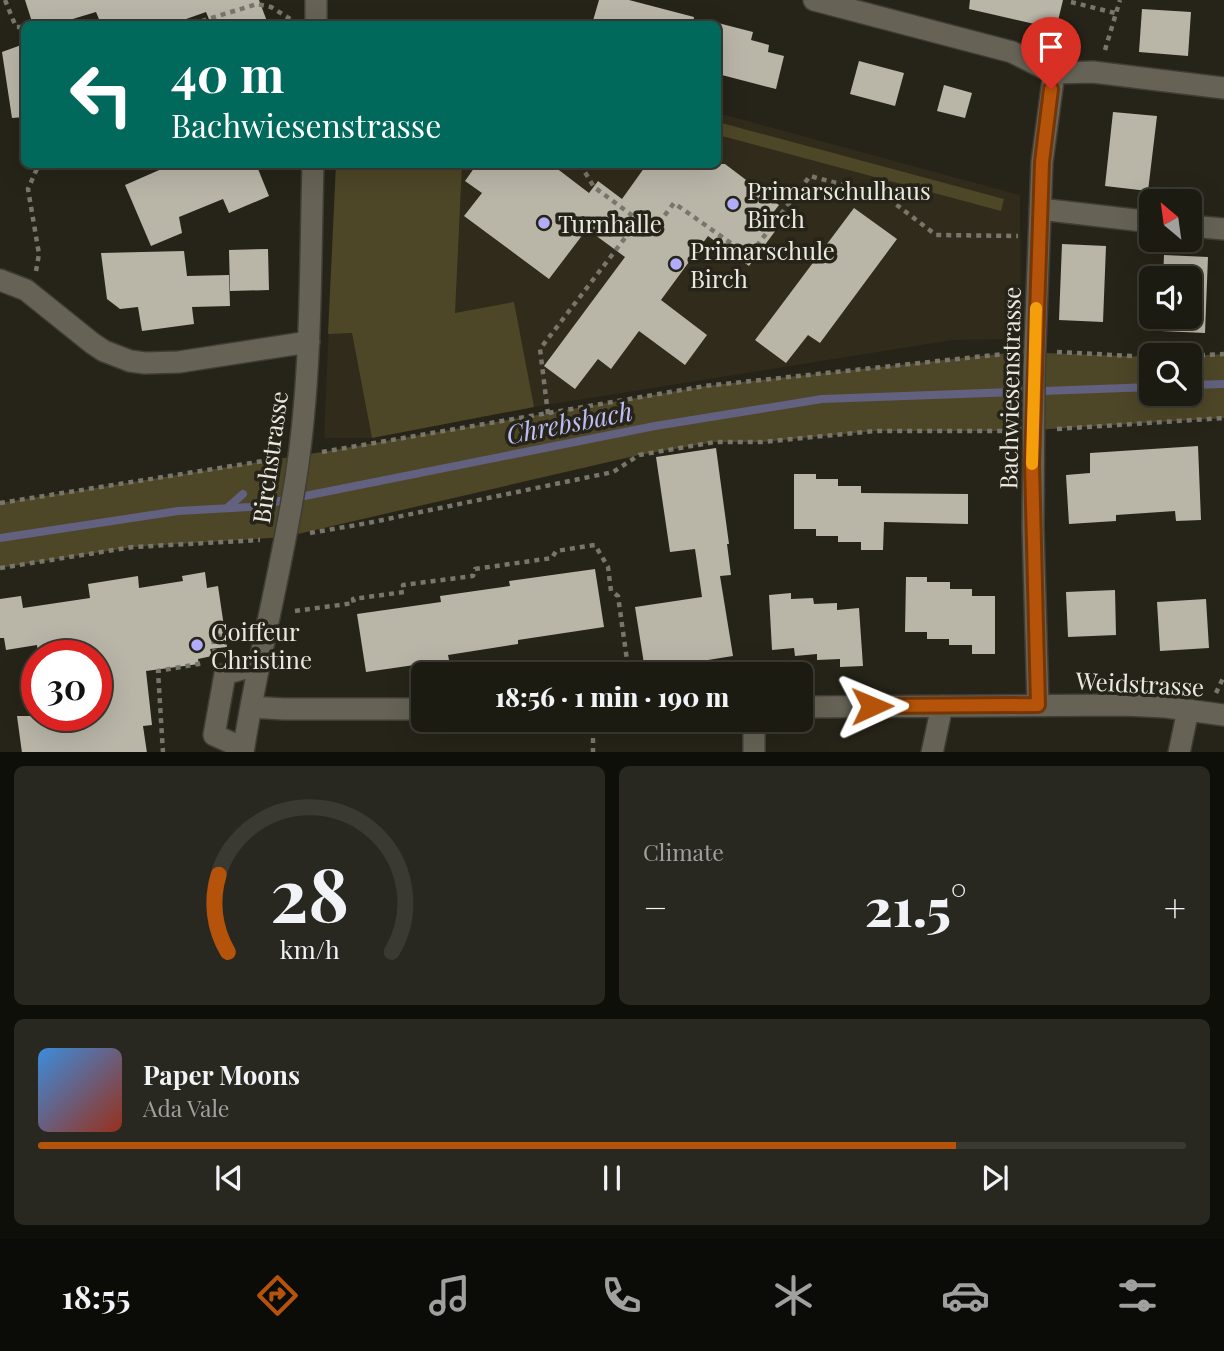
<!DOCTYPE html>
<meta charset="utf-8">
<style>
:root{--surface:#1c1b12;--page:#292820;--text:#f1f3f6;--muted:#a0a19f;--line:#3a3932;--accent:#b45309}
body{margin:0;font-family:"Playfair Display",serif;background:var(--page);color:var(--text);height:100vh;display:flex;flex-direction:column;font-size:26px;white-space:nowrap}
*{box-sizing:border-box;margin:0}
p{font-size:23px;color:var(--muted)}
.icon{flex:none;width:38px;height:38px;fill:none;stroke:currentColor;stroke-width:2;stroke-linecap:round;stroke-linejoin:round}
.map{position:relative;height:752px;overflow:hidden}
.sheet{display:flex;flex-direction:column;gap:14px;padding:14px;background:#0f0f0a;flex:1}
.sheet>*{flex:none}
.guide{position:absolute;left:21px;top:21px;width:700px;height:147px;border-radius:10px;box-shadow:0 7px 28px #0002,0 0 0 2px var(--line);background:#00695c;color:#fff;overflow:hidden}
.needle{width:46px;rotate:331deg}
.controls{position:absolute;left:1139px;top:189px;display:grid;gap:14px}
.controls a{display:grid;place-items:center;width:63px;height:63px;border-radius:10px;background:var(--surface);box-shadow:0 7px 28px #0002,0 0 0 2px var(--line);font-size:35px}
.speed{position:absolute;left:21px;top:640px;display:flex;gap:14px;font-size:35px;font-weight:700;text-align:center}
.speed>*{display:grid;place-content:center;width:91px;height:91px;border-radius:50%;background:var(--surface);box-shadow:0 7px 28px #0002,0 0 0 2px var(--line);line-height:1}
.speed .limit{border:10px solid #d22;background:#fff;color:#111}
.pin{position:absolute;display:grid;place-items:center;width:60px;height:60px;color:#fff;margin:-72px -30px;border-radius:50% 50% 50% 0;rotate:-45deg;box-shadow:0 0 7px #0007}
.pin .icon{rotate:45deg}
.me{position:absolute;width:77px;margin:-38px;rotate:89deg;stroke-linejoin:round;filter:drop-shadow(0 0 5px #0008)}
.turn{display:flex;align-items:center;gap:24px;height:147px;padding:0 35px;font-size:32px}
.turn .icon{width:91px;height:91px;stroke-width:2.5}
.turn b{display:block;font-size:49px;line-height:60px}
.big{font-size:52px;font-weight:800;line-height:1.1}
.sheet .card{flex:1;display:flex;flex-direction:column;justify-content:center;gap:10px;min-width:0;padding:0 24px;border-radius:10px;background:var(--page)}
.sheet .dial{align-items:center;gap:0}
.dial svg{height:182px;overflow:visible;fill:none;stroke:var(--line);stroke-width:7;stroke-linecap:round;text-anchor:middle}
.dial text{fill:var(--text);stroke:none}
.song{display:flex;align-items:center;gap:21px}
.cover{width:84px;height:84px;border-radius:10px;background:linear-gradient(135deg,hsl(210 70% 55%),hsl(10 70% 35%))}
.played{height:7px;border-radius:4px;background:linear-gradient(90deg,var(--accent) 80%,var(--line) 80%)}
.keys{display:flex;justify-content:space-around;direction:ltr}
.heat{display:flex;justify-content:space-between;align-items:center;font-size:38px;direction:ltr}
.sheet .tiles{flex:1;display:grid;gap:14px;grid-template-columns:1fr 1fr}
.card:last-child{grid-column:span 2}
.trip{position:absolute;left:411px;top:662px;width:402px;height:70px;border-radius:10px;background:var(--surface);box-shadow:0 7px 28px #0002,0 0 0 2px var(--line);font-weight:800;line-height:70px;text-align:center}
.tab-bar{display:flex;height:112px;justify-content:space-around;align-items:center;background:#0b0b07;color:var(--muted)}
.tab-bar .icon{width:49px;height:49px}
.tab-bar .on{color:var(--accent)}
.tab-bar b{font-size:32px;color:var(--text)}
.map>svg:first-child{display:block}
.built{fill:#302b1a}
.green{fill:#4d4627}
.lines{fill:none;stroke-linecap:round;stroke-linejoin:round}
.stream{stroke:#62617f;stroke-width:8}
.building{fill:#b9b6a8}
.minor-casing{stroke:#3f3d35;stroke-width:24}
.path{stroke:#78766c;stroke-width:4.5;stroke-dasharray:5 5;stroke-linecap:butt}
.minor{stroke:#666356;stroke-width:21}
.route-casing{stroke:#753606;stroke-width:18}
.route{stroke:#b45309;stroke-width:12}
.slow{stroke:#f59e0b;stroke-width:12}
.poi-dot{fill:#b1adfa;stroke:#262418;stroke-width:2.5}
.labels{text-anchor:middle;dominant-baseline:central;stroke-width:7;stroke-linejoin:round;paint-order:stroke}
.poi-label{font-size:24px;fill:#eae8e1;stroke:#262418;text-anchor:start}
.street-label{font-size:24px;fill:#eae8e1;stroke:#262418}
.water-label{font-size:26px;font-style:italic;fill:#bfbdf5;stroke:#262418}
</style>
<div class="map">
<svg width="1224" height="753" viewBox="0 0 1224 753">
<rect width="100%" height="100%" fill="#262418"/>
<path class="built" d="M718,113L1020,195L1021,339L953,340L534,407L372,438H324L336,165L718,164Z"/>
<path class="green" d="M718,122L1004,199L1001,211L718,135Z
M336,165H462L455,313L514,302L534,407L372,438L352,333L328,334Z
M1019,352L1151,357L1152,394H1190V356L1224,354V418L1018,431H875L762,442H715L639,455L285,537L133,547L0,568V503L316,453L705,386Z"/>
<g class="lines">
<path class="stream" d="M1190,385L1224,384
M227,508L243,494
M0,538L178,511L250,507L655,426L822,399L1152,387"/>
</g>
<path class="building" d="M25,0H259L268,24H211L206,12L172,24H101L96,12L56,24L32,22Z
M599,0H629L694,17L693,24H592Z
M970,0H1063L1056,29L969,9Z
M1142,9L1191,12L1188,56L1139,52Z
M718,23L753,32L751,40L769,45L768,52L784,56L776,89L718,74Z
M24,44V117L12,118L2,52Z
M859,61L904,73L895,106L850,94Z
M944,85L972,93L965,118L937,111Z
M1113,112L1157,116L1148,191L1105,186Z
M173,164H256L269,196L229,213L223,199L179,217L182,233L151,246L125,185Z
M477,164H551L589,193L598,181L622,199L647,164H725L779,205L772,214L782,222L749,266L708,236L661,300L707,335L685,365L639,331L611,369L598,359L575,389L544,366L625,257L587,229L549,279L464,216L482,193L465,181Z
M854,208L897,239L820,343L808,335L786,363L755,340Z
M1062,244L1106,246L1103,322L1059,320Z
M268,249L269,290L230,291L229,250Z
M184,251L187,276L229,275L230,306L192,307L194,324L142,331L138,307L120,309L107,299L101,253Z
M1164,255L1208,257L1205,333L1161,331L1162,317H1190V278H1163Z
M1198,446L1201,520L1176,521L1175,511L1116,515V521L1069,524L1066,475L1090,473V453Z
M716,448L729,544H727L731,575L720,576L733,656L645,670L635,607L702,597L695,549L670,552L656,457Z
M794,474H816V479H838V486H861V493L968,494V524L884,522L883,550H861V542H838V536H816V529H794Z
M595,569L604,627L518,640V644L448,655L449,660L366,672L357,614L441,602L440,596L510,586L509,581Z
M205,572L207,588L218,586L227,647L210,649L212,656L198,659L199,664L146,671L152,725L143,726L147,753H22L17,716H96V656H91L89,645L38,654L37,645L6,650L4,638H0V599L21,596L23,608L90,598L88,584L138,576L139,588L183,581L182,576Z
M906,577H927V582H950V589H972V596H995V654H972V645H949V639H927V632H905Z
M1115,590L1116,635L1068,637L1066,592Z
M791,593V599L813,598L814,604L837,603V610L859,608L863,666L840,667V659L817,660V654L795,656L794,648L772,650L769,595Z
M1206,599L1209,648L1160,651L1157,602Z"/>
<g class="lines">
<g class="minor-casing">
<path id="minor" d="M814,0L1012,52L1054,73L1093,72L1224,88
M316,24V0
M1040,209L1152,222
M1190,226L1224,229
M0,280L26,290L92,343L104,351L130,361L145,363L179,362L309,342
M1038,705L1033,528L1034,372L1042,162L1054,73
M251,707L284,709H424
M802,707L1124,705L1166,707L1224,715
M243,748L214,735L225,674L260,664
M243,753C257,660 282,569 296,477C312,374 310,269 313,164
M754,753V719
M932,753L942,706
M1179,753L1188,710"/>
</g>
<path class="path" d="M5,0L16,27H24
M1071,2L1115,13
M192,24L257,4L271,7L292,20
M1040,37L1064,43
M1105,50L1120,0
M580,164L594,187L653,231L674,203L749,256L810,176L885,196L936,235L1018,236
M36,271L39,254L28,189L39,164
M1057,352L1152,357
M1190,356L1224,354
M548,414L540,349L638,221
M1057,429L1224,418
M322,452L705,386L1013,353
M0,503L276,459
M310,533L368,523L613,472L639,455L715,442H762L875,431H1010
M0,568L133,547L260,540
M295,611L354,603L353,599L404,592L403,585L473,576L475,569L552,558L556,551L595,545L608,567L611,591L618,596L627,660L626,674
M215,654L213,637L243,632
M1216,693L1224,676
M163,753L158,671L204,663
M593,753V719"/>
<use href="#minor" class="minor"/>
</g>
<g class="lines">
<g class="route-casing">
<path id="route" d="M872,706L1038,705L1032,464L1042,162L1051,89"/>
</g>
<use href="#route" class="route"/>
<path class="slow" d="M1032,464L1036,308"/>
</g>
<g class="poi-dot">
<circle cx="733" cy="204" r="7"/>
<circle cx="544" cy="223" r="7"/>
<circle cx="676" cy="264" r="7"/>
<circle cx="197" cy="645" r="7"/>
</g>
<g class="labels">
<g class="poi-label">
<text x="747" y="190">Primarschulhaus<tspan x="747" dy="28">Birch</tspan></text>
<text x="558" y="223">Turnhalle</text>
<text x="690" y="250">Primarschule<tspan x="690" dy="28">Birch</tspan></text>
<text x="211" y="631">Coiffeur<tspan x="211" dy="28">Christine</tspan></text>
</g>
<g class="street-label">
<text transform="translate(1009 388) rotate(-89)">Bachwiesenstrasse</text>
<text transform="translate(269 457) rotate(-82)">Birchstrasse</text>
<text transform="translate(1140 683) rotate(3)">Weidstrasse</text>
</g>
<g class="water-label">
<text transform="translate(569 422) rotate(-11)">Chrebsbach</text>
</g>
</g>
</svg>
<div class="controls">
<a><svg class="needle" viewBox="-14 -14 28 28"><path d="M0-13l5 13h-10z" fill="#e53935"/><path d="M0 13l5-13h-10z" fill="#a0a19f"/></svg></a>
<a><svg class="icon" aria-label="sound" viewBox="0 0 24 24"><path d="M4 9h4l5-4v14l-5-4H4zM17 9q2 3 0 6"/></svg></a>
<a><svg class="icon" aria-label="search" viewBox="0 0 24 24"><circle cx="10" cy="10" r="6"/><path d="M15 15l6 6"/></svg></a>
</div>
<div class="speed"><div class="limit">30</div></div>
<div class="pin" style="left:1051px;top:89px;background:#d93025"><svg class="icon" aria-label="arrive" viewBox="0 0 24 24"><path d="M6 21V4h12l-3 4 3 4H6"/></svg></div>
<svg class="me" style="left:872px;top:706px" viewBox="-20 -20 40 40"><path d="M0-17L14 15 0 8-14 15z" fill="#b45309" stroke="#fff" stroke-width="4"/></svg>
<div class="trip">18:56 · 1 min · 190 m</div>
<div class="guide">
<div class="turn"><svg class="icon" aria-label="left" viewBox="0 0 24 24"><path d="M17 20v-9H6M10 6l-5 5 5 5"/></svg><div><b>40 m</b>Bachwiesenstrasse</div></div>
</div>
</div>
<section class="sheet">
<div class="tiles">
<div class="card dial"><svg viewBox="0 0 100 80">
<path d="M14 69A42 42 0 1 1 86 69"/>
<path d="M14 69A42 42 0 0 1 10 35" stroke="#b45309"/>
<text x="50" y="56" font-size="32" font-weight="700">28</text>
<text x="50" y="72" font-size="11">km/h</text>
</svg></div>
<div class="card"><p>Climate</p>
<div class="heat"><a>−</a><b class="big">21.5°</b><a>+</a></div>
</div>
<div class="card">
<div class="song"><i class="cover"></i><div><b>Paper Moons</b><p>Ada Vale</p></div></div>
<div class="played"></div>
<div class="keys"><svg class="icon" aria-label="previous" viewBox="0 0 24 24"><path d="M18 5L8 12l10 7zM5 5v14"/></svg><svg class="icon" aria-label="pause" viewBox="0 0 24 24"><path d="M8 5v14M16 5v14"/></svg><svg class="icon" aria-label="next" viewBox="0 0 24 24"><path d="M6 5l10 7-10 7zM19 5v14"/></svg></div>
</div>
</div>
</section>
<nav class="tab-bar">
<b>18:55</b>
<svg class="icon on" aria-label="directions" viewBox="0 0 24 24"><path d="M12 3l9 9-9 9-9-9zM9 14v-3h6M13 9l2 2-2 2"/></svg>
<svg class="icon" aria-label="music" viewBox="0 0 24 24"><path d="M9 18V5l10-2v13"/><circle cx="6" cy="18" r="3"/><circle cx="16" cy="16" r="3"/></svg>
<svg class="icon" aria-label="phone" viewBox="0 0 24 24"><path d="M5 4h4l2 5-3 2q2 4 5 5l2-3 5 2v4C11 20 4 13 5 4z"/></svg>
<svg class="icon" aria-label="climate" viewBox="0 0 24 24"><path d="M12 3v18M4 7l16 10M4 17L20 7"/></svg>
<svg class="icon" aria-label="car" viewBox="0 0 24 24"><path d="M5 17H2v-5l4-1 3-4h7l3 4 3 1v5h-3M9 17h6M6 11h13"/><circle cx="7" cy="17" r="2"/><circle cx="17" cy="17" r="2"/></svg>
<svg class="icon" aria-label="filters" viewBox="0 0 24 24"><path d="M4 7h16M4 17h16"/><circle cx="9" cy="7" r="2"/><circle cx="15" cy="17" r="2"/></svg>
</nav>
